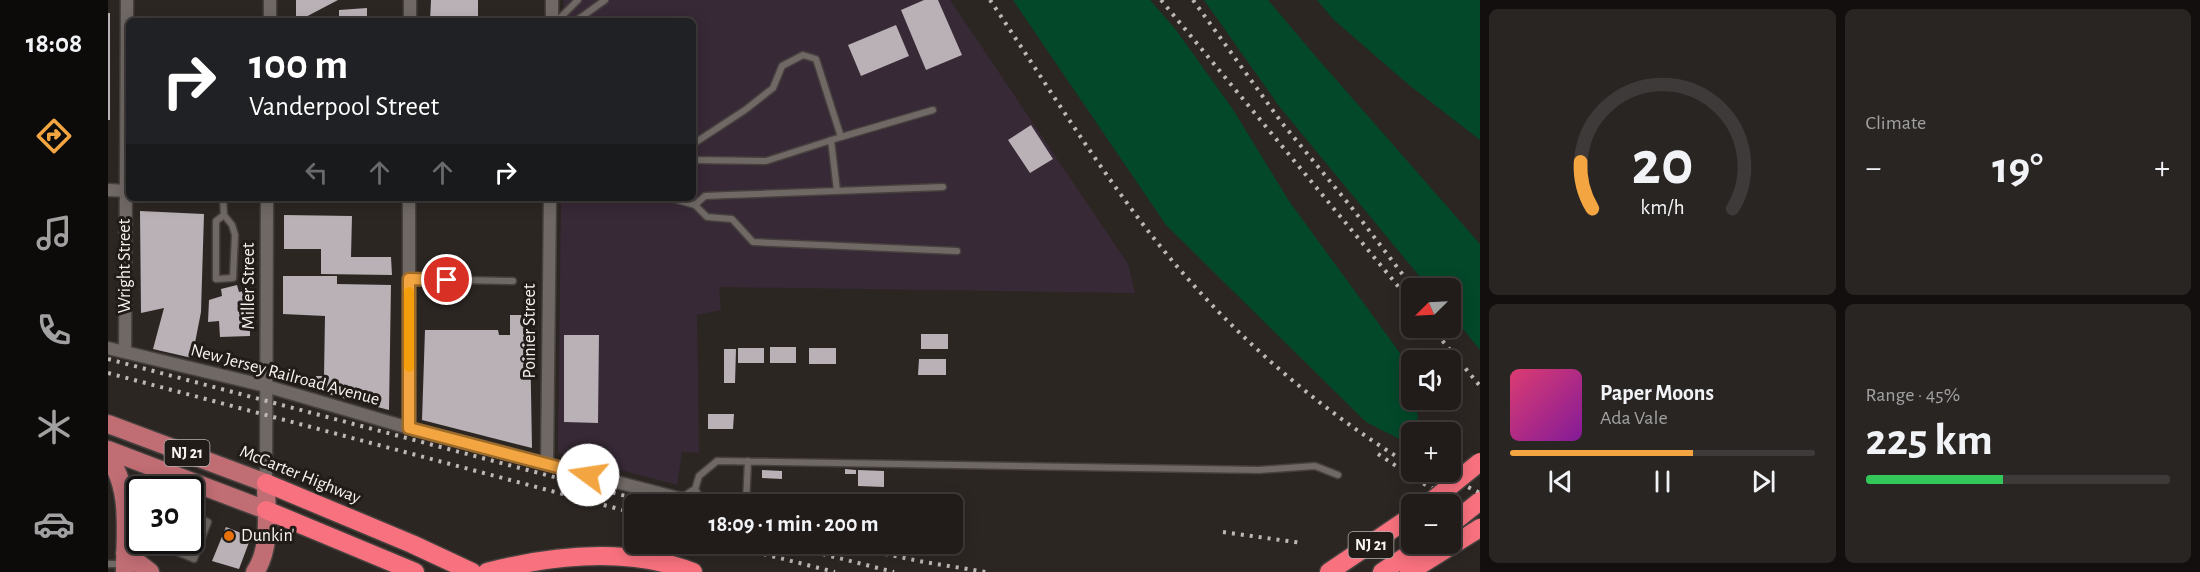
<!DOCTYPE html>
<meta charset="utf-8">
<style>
:root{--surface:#211c1a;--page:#292523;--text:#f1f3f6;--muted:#a2a1a2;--line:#3e3a39;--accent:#f2a541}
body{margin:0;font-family:"Alegreya Sans",sans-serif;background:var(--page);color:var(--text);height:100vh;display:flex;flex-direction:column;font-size:22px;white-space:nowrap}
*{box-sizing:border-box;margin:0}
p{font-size:20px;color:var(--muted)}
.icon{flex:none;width:33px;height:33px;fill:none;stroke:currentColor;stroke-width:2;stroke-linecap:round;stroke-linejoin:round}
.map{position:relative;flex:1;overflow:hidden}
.details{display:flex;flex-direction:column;gap:9px;padding:9px;background:#120f0e;width:720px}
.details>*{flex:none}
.top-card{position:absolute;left:18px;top:18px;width:570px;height:183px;border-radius:9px;box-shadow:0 3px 15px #0003,0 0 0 2px var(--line);background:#202124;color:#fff;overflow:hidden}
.needle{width:39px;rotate:246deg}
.buttons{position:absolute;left:1293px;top:278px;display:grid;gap:12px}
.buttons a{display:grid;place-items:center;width:60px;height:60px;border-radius:9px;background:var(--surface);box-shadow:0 3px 15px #0003,0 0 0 2px var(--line);font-size:30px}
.speed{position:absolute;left:18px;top:476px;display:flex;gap:12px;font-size:30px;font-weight:700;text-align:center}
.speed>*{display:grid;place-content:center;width:78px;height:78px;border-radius:50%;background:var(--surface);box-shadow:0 3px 15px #0003,0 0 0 2px var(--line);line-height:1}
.speed .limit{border:3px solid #111;border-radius:9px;background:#fff;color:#111}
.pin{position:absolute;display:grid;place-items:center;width:51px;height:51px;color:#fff;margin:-26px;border:3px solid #fff;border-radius:50%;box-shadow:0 2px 6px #0007}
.me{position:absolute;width:66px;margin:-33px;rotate:284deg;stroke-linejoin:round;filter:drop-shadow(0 0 4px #0008)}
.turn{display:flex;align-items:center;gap:21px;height:126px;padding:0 24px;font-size:27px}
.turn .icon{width:78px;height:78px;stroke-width:2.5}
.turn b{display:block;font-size:42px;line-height:51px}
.lanes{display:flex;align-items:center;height:57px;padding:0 24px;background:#0003;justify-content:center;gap:30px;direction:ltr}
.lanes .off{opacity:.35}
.big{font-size:45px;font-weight:600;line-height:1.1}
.details .widget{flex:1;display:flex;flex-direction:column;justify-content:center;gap:9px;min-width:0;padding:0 21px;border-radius:9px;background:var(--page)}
.details .dial{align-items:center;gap:0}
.dial svg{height:156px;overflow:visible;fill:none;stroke:var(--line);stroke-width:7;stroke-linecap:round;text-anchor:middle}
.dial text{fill:var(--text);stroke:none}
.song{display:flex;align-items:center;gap:18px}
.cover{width:72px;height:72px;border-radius:9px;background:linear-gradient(135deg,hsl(340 70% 55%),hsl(290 70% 35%))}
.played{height:6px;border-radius:3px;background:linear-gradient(90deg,var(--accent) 60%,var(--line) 60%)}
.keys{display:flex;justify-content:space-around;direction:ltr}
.heat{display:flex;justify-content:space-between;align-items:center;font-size:33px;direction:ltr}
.charge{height:9px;border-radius:4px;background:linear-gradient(90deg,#34c759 45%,var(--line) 0)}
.details .tiles{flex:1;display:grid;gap:9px;grid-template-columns:repeat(2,1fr)}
.trip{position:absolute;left:516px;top:494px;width:339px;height:60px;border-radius:9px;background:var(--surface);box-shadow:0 3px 15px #0003,0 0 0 2px var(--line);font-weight:600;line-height:60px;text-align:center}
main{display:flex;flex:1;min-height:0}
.menu{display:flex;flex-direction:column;width:108px;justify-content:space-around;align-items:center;background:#0d0b0a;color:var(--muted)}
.menu .icon{width:42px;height:42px}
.menu .on{color:var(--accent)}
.menu b{font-size:27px;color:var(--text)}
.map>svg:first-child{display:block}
.industrial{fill:#372936}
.green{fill:#024829}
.building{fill:#b9b1b6}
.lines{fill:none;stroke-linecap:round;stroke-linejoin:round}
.lane-casing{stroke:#46413e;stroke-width:9}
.street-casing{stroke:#46413e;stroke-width:15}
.primary-casing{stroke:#46413e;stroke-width:21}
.highway-casing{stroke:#46413e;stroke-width:21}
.lane{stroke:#6f6865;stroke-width:6}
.street{stroke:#6f6865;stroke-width:12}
.primary{stroke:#c16d74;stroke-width:18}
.highway{stroke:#f8717e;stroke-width:18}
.rail{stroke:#bdb8b6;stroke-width:4;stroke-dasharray:3 6;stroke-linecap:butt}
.highway-bridge-casing{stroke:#46413e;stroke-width:21;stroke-linecap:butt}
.highway-bridge{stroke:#f8717e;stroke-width:18}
.route-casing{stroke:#9d6b2a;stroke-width:15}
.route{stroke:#f2a541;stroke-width:10}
.slow{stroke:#f59e0b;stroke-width:10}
.food-dot{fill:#e8710a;stroke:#221c19;stroke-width:2}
.labels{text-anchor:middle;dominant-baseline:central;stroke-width:6;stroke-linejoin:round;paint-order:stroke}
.shield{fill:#221c19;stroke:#b7b2b0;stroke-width:1.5}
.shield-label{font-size:16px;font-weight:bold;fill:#f7f3f1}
.street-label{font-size:18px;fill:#f7f3f1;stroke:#221c19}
.poi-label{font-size:18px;fill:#f7f3f1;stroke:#221c19;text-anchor:start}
</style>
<main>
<nav class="menu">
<b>18:08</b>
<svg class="icon on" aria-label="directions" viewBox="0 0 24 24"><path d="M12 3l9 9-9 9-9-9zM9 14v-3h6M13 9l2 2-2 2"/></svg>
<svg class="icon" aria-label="music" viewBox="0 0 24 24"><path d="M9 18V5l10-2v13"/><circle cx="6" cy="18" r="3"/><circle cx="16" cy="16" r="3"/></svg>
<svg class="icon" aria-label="phone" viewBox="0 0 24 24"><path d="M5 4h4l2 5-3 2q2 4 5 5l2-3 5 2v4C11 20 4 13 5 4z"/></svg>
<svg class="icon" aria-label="climate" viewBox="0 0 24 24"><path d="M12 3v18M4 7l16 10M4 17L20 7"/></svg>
<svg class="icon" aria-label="car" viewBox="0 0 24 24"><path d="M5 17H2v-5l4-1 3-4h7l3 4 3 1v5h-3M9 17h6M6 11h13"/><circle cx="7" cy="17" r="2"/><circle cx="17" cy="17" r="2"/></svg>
</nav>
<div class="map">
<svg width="1372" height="572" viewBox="0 0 1372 572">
<rect width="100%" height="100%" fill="#2c2623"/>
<path class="industrial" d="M456,0H842L1020,264L1027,293L611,287L613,310L589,315L591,453L574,452L569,485L450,453L453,198H585V21H455Z"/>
<path class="green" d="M905,0H1042L1068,30L1124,108L1181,201L1303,368L1304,399H1309L1310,432H1304L1303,445L1258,422L1058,225Z
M1096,0H1160L1203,51L1372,244V350L1343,314L1342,288H1321L1171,106Z
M1209,0H1372V140L1301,85L1226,20Z"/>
<path class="building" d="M188,0H230L192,20H188Z
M323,0H370V21H322Z
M816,0H830L854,55L818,70L793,10Z
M259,8V21H231V10Z
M0,13H2V120H0Z
M788,25L801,56L753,76L740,45Z
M923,125L945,159L922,173L900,140Z
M32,211L96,214L93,312L84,358L45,349L56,308L33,313Z
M176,215L244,216L243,257H283L284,275L213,274V249H176Z
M175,276H229V284L283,285L281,410L208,391V376H216L217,316L175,314Z
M129,285L131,292L142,290V336L112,337L111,321L100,322L101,300L114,296L113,289Z
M402,315H419V335L422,336L424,448L314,420L317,330H390L391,335H402Z
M813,334H840V349H813Z
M456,335H491L490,423L456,422Z
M662,347H688V363H662Z
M630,348H656V363H630Z
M701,348H728V364H701Z
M616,349H628L627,383H616Z
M811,359H838V375H810Z
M600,414H626L625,429H600Z
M737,469L748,470V474H737Z
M654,470L674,471V479L654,478Z
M750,470L776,471V487L750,486Z
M82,524L93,528L84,551L56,540H82Z
M118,527L143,537L131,569L104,561Z"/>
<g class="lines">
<g class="lane-casing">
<path id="lane" d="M449,21L470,0
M468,21L497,0
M733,137L825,110
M723,140L729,191
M585,144L637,110L665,88L674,66L695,55L708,59L733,137L658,161L585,160
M115,198L116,215L124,225L127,235L125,278L108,279V221L116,215
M563,198L587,205L597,196L620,195L835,187
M587,205L599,217L624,219L645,242L849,251
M301,279L405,281
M640,461L638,503H609L586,493L591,476L609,461L1151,470L1207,466L1230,475
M41,546L50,544L86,559L100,522L82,515
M27,559L41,546L38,540
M0,564H16"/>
</g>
<g class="street-casing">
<path id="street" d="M162,0V21
M444,0V21
M302,21V0
M0,190L21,191
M301,198V428
M0,348L158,386L301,428L570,498L577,499L586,493
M17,352L19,0
M439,464L442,198
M158,483L159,198"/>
</g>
<g class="primary-casing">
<path id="primary" d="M0,424L158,483C158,511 164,547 147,572
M0,450L158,510
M0,456C24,489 17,533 17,572
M17,553L42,572"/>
</g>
<g class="highway-casing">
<path id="highway" d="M158,483L304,544L364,572
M158,510L307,572
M379,572C445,555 520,547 585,572
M1221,572L1304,516
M1274,572L1318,543
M1301,572L1372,528"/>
</g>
<use href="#lane" class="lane"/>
<use href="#street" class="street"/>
<use href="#primary" class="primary"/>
<use href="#highway" class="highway"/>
<path class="rail" d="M882,0C932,74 979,151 1034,223C1107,319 1200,403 1304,466
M1053,0L1304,303
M1085,0L1174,123L1244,208L1305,288
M1323,327L1372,386
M0,359L548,504
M0,373L526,513
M1270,454L1314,483L1372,511
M1312,471L1333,482
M1328,471L1372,493
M1115,532L1194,543
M612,543L727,572
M671,543L786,572
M700,543L732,552
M724,543L816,562L878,572"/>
<g class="highway-bridge-casing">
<path id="highway-bridge" d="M1320,504L1372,462
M1342,525L1372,501"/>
</g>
<use href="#highway-bridge" class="highway-bridge"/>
</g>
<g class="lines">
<g class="route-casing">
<path id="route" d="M339,280L301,279V428L480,475"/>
</g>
<use href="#route" class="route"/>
<path class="slow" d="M301,292V367"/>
</g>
<circle class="food-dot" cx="121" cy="536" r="6"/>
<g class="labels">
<g class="shield">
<rect x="56.5" y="440" width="45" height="26" rx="4.5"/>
<rect x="1240.5" y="532" width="45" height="26" rx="4.5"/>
</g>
<g class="shield-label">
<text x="79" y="453">NJ 21</text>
<text x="1263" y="545">NJ 21</text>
</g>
<g class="street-label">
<text transform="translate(17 266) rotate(-90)">Wright Street</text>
<text transform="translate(141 286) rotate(-90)">Miller Street</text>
<text transform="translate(422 331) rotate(-90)">Poinier Street</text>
<text transform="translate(177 375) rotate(15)">New Jersey Railroad Avenue</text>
<text transform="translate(192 475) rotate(22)">McCarter Highway</text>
</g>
<g class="poi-label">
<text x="133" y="536">Dunkin'</text>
</g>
</g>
</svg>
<div class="buttons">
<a><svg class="needle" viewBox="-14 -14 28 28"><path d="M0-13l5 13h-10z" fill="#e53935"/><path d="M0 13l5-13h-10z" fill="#a2a1a2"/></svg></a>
<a><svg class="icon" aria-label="sound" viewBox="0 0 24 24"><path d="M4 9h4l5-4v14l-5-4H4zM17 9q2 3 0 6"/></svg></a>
<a>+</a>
<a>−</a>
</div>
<div class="speed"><div class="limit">30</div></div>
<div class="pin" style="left:339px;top:280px;background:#d93025"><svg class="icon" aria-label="arrive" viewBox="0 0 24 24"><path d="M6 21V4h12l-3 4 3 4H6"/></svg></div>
<svg class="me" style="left:480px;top:475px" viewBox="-20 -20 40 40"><circle r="19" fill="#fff"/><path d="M0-13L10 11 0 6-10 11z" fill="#f2a541"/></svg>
<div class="trip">18:09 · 1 min · 200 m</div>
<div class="top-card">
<div class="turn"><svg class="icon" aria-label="right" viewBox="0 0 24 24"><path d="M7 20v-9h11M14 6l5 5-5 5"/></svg><div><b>100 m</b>Vanderpool Street</div></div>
<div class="lanes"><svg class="icon off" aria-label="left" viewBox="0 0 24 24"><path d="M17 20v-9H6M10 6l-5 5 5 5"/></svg><svg class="icon off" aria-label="ahead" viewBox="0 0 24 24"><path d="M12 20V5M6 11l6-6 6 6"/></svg><svg class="icon off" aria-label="ahead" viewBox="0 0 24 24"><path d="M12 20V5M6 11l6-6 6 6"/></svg><svg class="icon" aria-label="right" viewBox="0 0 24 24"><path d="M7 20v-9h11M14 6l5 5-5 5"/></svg></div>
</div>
</div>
<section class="details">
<div class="tiles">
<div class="widget dial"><svg viewBox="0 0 100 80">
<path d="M14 69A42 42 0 1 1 86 69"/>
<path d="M14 69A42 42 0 0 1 8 45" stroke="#f2a541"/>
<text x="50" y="56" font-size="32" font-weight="700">20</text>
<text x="50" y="72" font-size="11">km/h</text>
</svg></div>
<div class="widget"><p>Climate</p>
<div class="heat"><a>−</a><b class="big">19°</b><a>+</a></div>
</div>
<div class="widget">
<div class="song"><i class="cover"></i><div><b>Paper Moons</b><p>Ada Vale</p></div></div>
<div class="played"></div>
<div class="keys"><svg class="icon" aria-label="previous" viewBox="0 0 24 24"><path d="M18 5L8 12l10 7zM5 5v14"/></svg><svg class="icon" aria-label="pause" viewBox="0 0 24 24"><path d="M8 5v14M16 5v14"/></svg><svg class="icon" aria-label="next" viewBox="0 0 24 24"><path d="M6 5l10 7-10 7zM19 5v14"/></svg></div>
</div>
<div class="widget"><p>Range · 45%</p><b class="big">225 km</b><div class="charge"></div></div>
</div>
</section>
</main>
